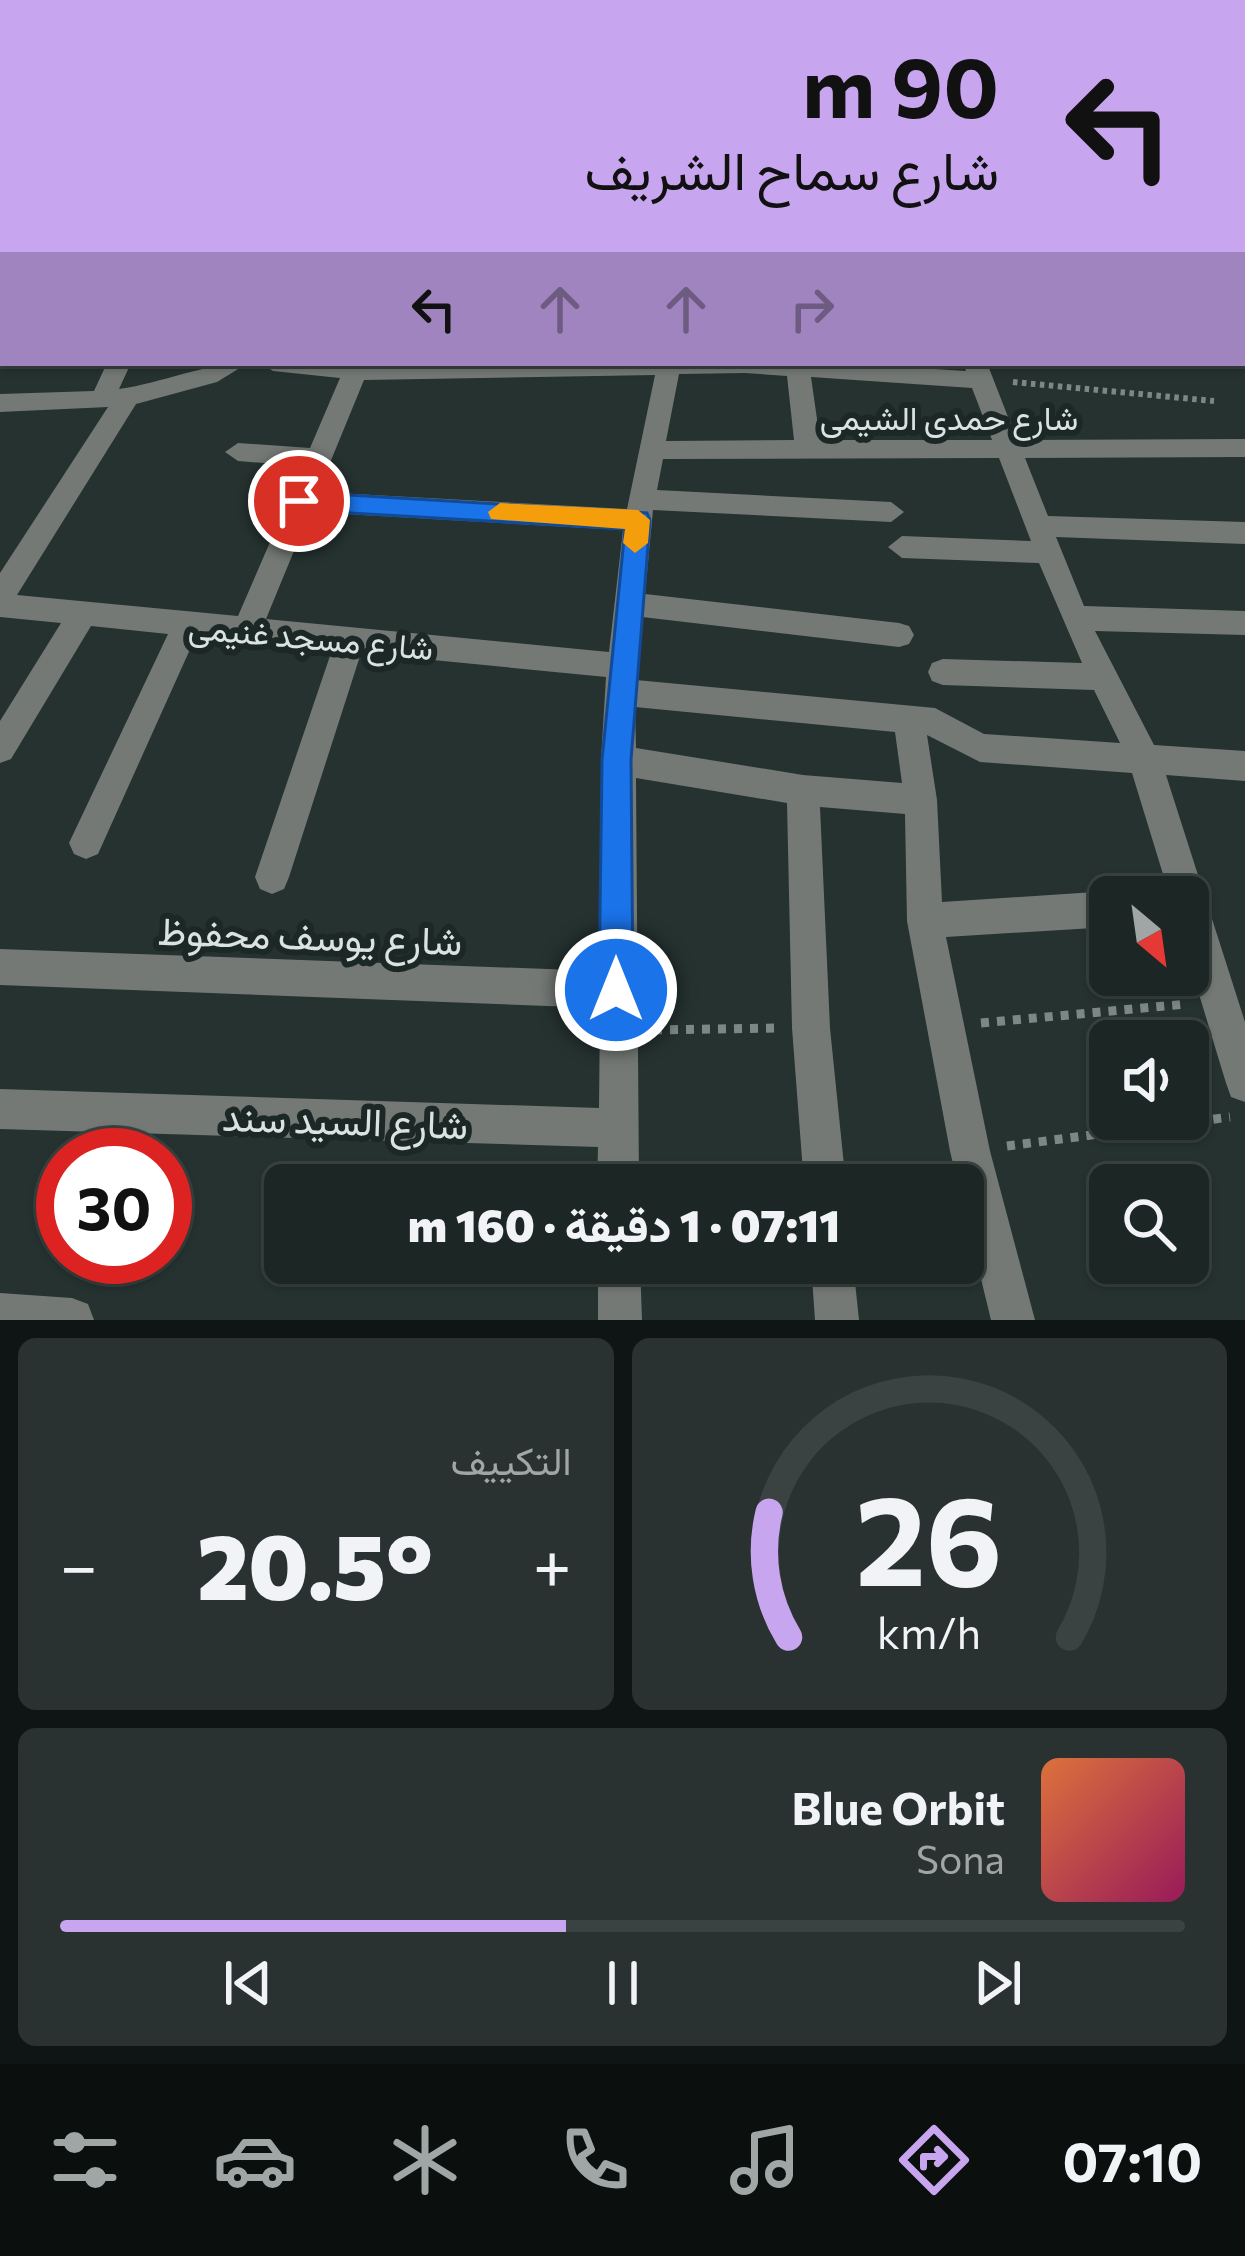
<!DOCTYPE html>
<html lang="ar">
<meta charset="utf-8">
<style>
:root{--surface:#1c2624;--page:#293231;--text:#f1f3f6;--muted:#a0a5a6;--line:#3a4341;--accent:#c8a6ef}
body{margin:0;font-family:Commissioner,Vazirmatn,sans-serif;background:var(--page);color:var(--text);direction:rtl;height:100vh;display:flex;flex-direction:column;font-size:45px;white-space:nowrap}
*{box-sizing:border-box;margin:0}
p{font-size:39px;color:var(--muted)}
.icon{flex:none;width:66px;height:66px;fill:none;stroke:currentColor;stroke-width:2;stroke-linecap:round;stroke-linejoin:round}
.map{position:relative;height:1320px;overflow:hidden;direction:ltr}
.side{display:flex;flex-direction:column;gap:18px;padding:18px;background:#0f1514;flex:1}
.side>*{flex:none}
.guide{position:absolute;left:0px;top:0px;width:1245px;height:366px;box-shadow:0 3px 9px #0004,0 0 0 3px var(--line);direction:rtl;background:#c8a6ef;color:#111;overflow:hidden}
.needle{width:78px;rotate:151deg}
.fabs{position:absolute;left:1089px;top:876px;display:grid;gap:24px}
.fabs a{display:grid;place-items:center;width:120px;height:120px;border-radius:18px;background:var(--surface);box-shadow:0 3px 9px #0004,0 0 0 3px var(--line);font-size:60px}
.speed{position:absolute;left:36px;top:1128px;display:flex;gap:24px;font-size:60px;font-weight:700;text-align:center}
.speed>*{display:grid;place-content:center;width:156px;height:156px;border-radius:50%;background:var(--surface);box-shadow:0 3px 9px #0004,0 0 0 3px var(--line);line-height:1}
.speed .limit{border:18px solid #d22;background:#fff;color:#111}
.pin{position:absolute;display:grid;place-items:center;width:102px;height:102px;color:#fff;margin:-51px;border:6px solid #fff;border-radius:50%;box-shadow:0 3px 12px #0007}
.me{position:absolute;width:132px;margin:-66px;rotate:0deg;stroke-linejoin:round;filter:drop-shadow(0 0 9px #0008)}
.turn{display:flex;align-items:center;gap:42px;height:252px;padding:0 48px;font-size:54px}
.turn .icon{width:156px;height:156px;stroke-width:2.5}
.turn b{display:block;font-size:84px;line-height:102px}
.lanes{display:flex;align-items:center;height:114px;padding:0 48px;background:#0003;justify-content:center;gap:60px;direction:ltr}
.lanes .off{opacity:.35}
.big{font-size:90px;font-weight:800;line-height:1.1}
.side .tile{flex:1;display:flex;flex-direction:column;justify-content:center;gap:18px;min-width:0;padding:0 42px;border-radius:18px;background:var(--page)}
.side .dial{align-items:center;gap:0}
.dial svg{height:312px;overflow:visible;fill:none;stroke:var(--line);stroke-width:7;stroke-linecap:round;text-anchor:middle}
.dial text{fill:var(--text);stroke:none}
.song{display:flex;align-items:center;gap:36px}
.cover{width:144px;height:144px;border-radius:18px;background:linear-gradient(135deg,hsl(20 70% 55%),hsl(330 70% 35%))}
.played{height:12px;border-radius:6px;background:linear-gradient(90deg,var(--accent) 45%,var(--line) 45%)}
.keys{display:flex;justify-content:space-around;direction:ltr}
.heat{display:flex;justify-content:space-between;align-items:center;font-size:66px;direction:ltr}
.side .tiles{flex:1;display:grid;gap:18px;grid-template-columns:1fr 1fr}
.tile:last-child{grid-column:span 2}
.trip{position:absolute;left:264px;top:1164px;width:720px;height:120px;border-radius:18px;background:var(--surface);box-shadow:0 3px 9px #0004,0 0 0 3px var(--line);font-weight:800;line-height:120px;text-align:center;direction:rtl}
.tabs{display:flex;height:192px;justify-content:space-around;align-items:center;background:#0b0f0e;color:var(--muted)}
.tabs .icon{width:84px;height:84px}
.tabs .active{color:var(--accent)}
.tabs b{font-size:54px;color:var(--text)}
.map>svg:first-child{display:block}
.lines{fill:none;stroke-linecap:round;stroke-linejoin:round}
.path-far1{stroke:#7d8886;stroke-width:6;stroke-dasharray:4.5 4.5;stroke-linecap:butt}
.path{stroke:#7d8886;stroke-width:9;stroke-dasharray:8 8;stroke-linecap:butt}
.minor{fill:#747976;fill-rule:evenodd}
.route{fill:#1a73e8;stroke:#114b97;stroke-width:3}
.slow{fill:#f59e0b}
.labels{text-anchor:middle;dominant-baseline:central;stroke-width:12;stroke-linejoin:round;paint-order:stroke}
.street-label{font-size:33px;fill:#dbe3e2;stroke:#1b2826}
.near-street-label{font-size:39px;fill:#dbe3e2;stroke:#1b2826}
</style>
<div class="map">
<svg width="1245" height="1320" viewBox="0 0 1245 1320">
<rect width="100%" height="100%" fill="#253230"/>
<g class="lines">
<path class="path-far1" d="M1013,382L1214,401"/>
<path class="path" d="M981,1023L1187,1004
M654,1030L777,1028
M1007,1146L1230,1117"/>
<path class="minor" d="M0,0H10L0,11Z
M251,0H320L321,1L253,3Z
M700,0H760L698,3Z
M792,0H808L809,3H793Z
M855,0H871L872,3H856Z
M886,0H906L908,3H888Z
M966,0H985L987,3H968Z
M1064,0H1082L1084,3H1066Z
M1110,0H1126L1128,3H1112Z
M1193,0H1212L1214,3H1195Z
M1242,32L1245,33V46L1242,45Z
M1242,102H1245V112H1242Z
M1242,153L1245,154V168L1242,167Z
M1242,211L1245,212V225L1242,224Z
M0,309H3V323H0Z
M1242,328H1245V344H1242Z
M3,337V358L0,359V338Z
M107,363H131L119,389C163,383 204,363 248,363L217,382L136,404L17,595L238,616L303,466L238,461L225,452L238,443L310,448L340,378L273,371L261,363H841L966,371L963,363H987L1017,440L1245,439V457L1025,458L1048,516L1245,522V544L1056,537L1084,606L1245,611V635L1095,631L1154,745L1245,751V781L1166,775L1245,1022V1102L1231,1097L1226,1083L1188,958V897H1170L1132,773L980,762L927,735L937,800L942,902L1110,891L1123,897H1110V927L946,937L990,1151L1035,1320H991L963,1205V1185H958L950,1151L907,921L905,814L820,807L830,1028L846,1185H804L792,1028L787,803L636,778L639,1185H597L598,1147L0,1129V1089L599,1108L600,1008L0,985V949L601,971V760L606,677L361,653L289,877L284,889L272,894L260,889L255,877L332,650L196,636L98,854L86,859L74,854L69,843L168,634L91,626L11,759L0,763V721L61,623L0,617V573L108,407L0,412V394L94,391ZM745,373L787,376L794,440L666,441L679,374ZM655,375L627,509L318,492L364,380ZM811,377L972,388L992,440H820ZM999,458L1031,541L902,536L888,547L902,558L1039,563L1082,663L943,659L932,663L928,672L932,681L943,685L1094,690L1120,743L984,734L935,708L636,680L642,617L899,647L909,644L914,635L909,626L899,623L645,594L653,510L891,522L904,512L891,502L657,490L663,459ZM310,512L623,530L609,652L266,619ZM635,707L895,732L902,783L803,775L636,748Z
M598,1263H640L642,1320H598Z
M811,1263H853L859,1320H815Z
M0,1293L72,1298L88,1304L94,1320H0Z"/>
</g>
<path class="route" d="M299,492L647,513L650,520L631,760L633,990L628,1002L616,1007L604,1002L599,990L602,760L625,529L299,510L287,501Z"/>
<path class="slow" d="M500,503L638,510L650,520L648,543L635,553L623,543L625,529L491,519L488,512Z"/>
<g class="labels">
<g class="street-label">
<text x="949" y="416">شارع حمدى الشيمى</text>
<text transform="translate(311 636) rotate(5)">شارع مسجد غنيمى</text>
</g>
<g class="near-street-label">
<text transform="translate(310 934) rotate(2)">شارع يوسف محفوظ</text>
<text transform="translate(345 1119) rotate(2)">شارع السيد سند</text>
</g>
</g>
</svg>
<div class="fabs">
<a><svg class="needle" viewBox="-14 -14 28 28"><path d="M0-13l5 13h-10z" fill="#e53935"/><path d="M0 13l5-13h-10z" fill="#a0a5a6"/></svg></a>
<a><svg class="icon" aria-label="sound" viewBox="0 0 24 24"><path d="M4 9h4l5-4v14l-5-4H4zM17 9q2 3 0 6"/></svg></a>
<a><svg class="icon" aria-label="search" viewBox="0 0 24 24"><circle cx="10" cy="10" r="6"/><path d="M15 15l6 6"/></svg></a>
</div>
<div class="speed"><div class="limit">30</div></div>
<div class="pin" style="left:299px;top:501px;background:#d93025"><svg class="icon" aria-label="arrive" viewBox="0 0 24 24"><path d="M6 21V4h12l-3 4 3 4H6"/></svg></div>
<svg class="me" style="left:616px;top:990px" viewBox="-20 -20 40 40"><circle r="17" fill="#1a73e8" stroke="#fff" stroke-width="3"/><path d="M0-11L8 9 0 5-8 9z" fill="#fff"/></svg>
<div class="trip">07:11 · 1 دقيقة · 160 m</div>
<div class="guide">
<div class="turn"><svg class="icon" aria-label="left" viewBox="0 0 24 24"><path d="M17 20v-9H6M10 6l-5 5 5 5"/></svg><div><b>90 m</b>شارع سماح الشريف</div></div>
<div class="lanes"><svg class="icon" aria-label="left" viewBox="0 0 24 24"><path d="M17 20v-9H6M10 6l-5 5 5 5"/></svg><svg class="icon off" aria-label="ahead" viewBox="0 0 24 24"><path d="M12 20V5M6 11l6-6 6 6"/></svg><svg class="icon off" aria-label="ahead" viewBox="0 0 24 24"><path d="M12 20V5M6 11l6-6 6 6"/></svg><svg class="icon off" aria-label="right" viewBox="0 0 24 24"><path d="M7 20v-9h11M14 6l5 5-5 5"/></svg></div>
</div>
</div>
<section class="side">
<div class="tiles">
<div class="tile dial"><svg viewBox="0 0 100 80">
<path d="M14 69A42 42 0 1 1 86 69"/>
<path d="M14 69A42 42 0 0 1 9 37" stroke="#c8a6ef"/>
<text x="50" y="56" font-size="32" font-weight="700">26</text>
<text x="50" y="72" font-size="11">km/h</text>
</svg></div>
<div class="tile"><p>التكييف</p>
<div class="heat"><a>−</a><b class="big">20.5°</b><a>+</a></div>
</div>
<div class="tile">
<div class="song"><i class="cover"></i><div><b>Blue Orbit</b><p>Sona</p></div></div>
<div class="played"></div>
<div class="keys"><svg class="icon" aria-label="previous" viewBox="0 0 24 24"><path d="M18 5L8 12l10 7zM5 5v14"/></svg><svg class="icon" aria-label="pause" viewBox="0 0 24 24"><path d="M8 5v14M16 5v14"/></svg><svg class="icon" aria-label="next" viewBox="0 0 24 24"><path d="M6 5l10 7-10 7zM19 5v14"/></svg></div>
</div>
</div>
</section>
<nav class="tabs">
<b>07:10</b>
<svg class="icon active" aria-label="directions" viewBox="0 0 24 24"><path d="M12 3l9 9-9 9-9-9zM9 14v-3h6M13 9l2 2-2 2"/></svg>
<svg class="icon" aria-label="music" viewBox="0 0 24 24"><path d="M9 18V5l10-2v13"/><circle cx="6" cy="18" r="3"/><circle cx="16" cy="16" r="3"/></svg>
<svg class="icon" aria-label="phone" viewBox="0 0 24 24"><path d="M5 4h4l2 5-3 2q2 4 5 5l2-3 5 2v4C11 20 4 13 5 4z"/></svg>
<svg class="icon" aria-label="climate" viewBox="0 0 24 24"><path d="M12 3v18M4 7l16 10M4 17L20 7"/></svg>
<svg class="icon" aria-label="car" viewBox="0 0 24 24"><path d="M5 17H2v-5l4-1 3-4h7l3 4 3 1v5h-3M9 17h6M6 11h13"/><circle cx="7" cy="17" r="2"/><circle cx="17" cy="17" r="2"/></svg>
<svg class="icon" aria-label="filters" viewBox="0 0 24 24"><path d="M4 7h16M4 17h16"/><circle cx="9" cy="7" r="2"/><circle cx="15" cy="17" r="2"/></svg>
</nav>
